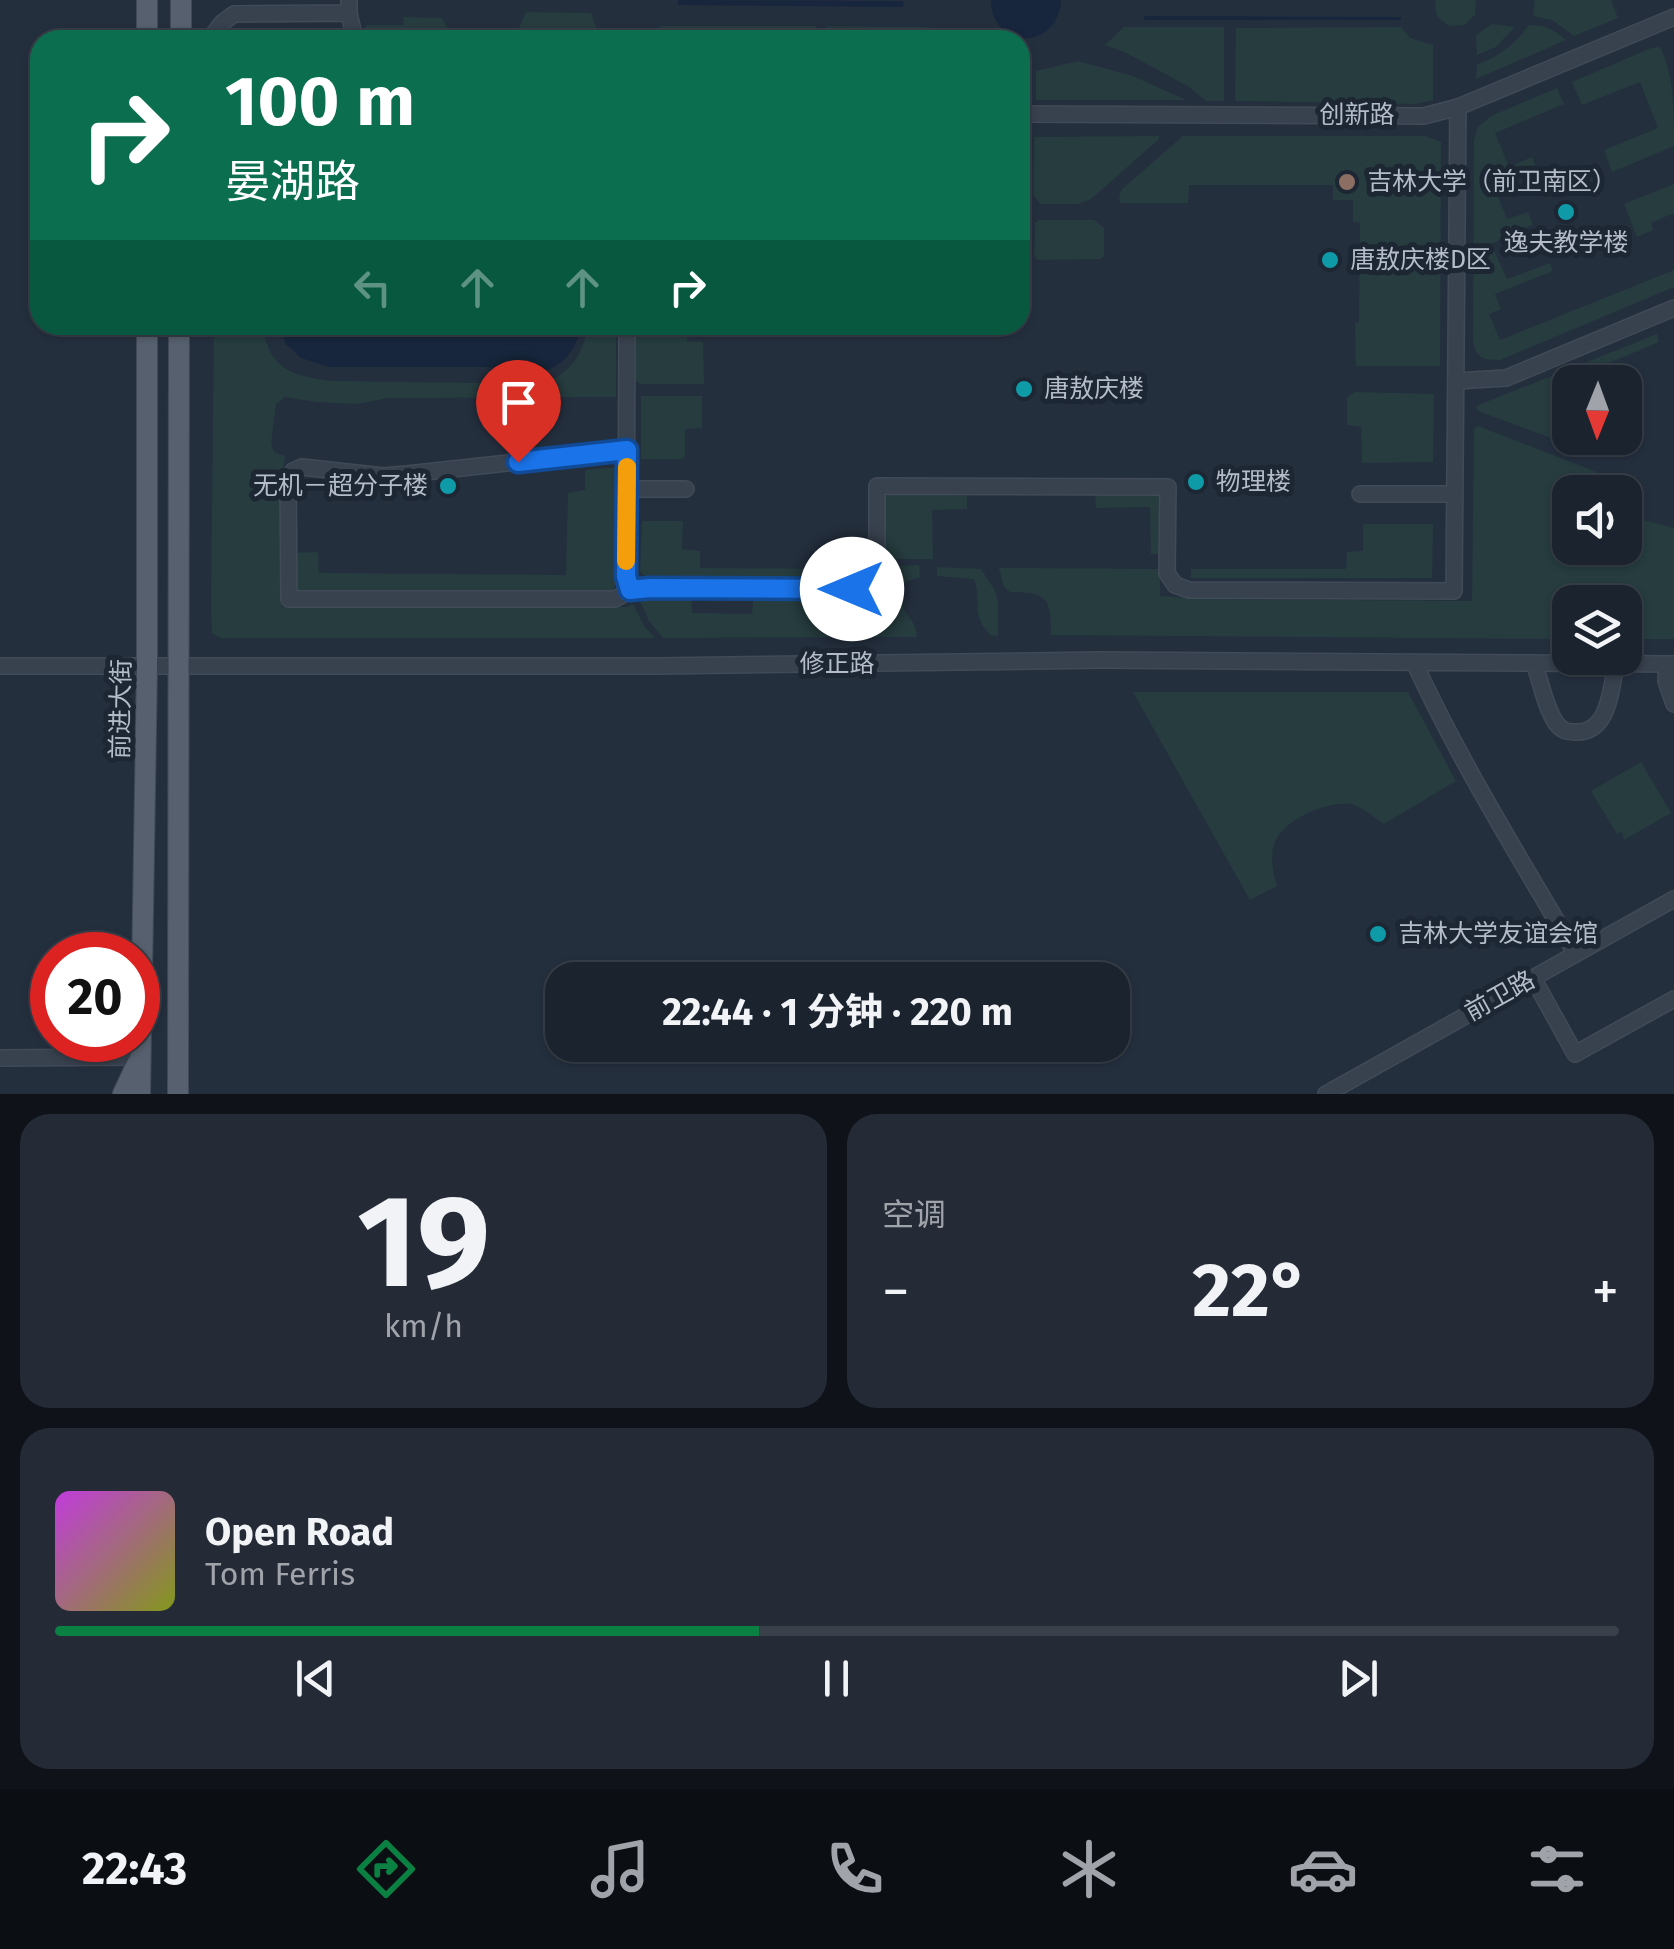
<!DOCTYPE html>
<html lang="zh">
<meta charset="utf-8">
<style>
:root{--surface:#1b232e;--page:#242b36;--text:#f1f3f6;--muted:#a0a4aa;--line:#39404a;--accent:#0b8043}
body{margin:0;font-family:"Fira Sans","Noto Sans SC",sans-serif;background:var(--page);color:var(--text);height:100vh;display:flex;flex-direction:column;font-size:38px;white-space:nowrap}
*{box-sizing:border-box;margin:0}
p{font-size:32px;color:var(--muted)}
.icon{flex:none;width:55px;height:55px;fill:none;stroke:currentColor;stroke-width:2;stroke-linecap:round;stroke-linejoin:round}
.map{position:relative;height:1094px;overflow:hidden}
.sheet{display:flex;flex-direction:column;gap:20px;padding:20px;background:#0f1319;flex:1}
.sheet>*{flex:none}
.hud{position:absolute;left:30px;top:30px;width:1000px;height:305px;border-radius:30px;box-shadow:0 2px 8px #0004,0 0 0 2px var(--line);background:#0b6e4f;color:#fff;overflow:hidden}
.needle{width:65px;rotate:181deg}
.controls{position:absolute;left:1552px;top:365px;display:grid;gap:20px}
.controls a{display:grid;place-items:center;width:90px;height:90px;border-radius:20px;background:var(--surface);box-shadow:0 2px 8px #0004,0 0 0 2px var(--line);font-size:50px}
.speed{position:absolute;left:30px;top:932px;display:flex;gap:20px;font-size:50px;font-weight:700;text-align:center}
.speed>*{display:grid;place-content:center;width:130px;height:130px;border-radius:50%;background:var(--surface);box-shadow:0 2px 8px #0004,0 0 0 2px var(--line);line-height:1}
.speed .limit{border:15px solid #d22;background:#fff;color:#111}
.pin{position:absolute;display:grid;place-items:center;width:85px;height:85px;color:#fff;margin:-102px -42px;border-radius:50% 50% 50% 0;rotate:-45deg;box-shadow:0 0 10px #0007}
.pin .icon{rotate:45deg}
.me{position:absolute;width:110px;margin:-55px;rotate:270deg;stroke-linejoin:round;filter:drop-shadow(0 0 8px #0008)}
.turn{display:flex;align-items:center;gap:35px;height:210px;padding:0 30px;font-size:45px}
.turn .icon{width:130px;height:130px;stroke-width:2.5}
.turn b{display:block;font-size:70px;line-height:85px}
.lanes{display:flex;align-items:center;height:95px;padding:0 30px;background:#0003;justify-content:center;gap:50px;direction:ltr}
.lanes .off{opacity:.35}
.big{font-size:75px;font-weight:700;line-height:1.1}
.sheet .card{flex:1;display:flex;flex-direction:column;justify-content:center;gap:15px;min-width:0;padding:0 35px;border-radius:30px;background:var(--page)}
.sheet .dial{align-items:center;gap:0}
.dial b{font-size:130px;line-height:1}
.song{display:flex;align-items:center;gap:30px}
.cover{width:120px;height:120px;border-radius:15px;background:linear-gradient(135deg,hsl(290 70% 55%),hsl(70 70% 35%))}
.played{height:10px;border-radius:5px;background:linear-gradient(90deg,var(--accent) 45%,var(--line) 45%)}
.keys{display:flex;justify-content:space-around;direction:ltr}
.heat{display:flex;justify-content:space-between;align-items:center;font-size:55px;direction:ltr}
.sheet .tiles{flex:1;display:grid;gap:20px;grid-template-columns:1fr 1fr}
.card:last-child{grid-column:span 2}
.trip{position:absolute;left:545px;top:962px;width:585px;height:100px;border-radius:30px;background:var(--surface);box-shadow:0 2px 8px #0004,0 0 0 2px var(--line);font-weight:700;line-height:100px;text-align:center}
.dock{display:flex;height:160px;justify-content:space-around;align-items:center;background:#0b0e12;color:var(--muted)}
.dock .icon{width:70px;height:70px}
.dock .current{color:var(--accent)}
.dock b{font-size:45px;color:var(--text)}
.map>svg:first-child{display:block}
.green{fill:#263c3f}
.water{fill:#17263c}
.lines{fill:none;stroke-linecap:round;stroke-linejoin:round}
.minor-casing{stroke:#414a57;stroke-width:18}
.major-casing{stroke:#414a57;stroke-width:22}
.minor{stroke:#38414e;stroke-width:15}
.major{stroke:#56606e;stroke-width:20}
.route-casing{stroke:#114b97;stroke-width:25}
.route{stroke:#1a73e8;stroke-width:18}
.slow{stroke:#f59e0b;stroke-width:18}
.education-dot{fill:#8d6e63;stroke:#1d2633;stroke-width:4}
.culture-dot{fill:#0f9aa8;stroke:#1d2633;stroke-width:4}
.labels{text-anchor:middle;dominant-baseline:central;stroke-width:10;stroke-linejoin:round;paint-order:stroke}
.street-label{font-size:25px;fill:#b4bcc9;stroke:#1d2633}
.poi-label{font-size:25px;fill:#b4bcc9;stroke:#1d2633;text-anchor:start}
</style>
<div class="map">
<svg width="1674" height="1094" viewBox="0 0 1674 1094">
<rect width="100%" height="100%" fill="#242f3e"/>
<path class="green" d="M1436,0H1476L1475,15L1464,25L1450,26C1439,20 1433,13 1436,0Z
M1535,0H1611L1618,18L1574,36L1552,20L1533,16Z
M526,12L591,13L598,32H517Z
M404,17L442,18L450,32L442,40H370L365,25H403Z
M1492,24L1515,27L1496,47L1477,55L1476,35Z
M1532,25C1546,26 1555,30 1566,40L1476,79L1477,64C1499,57 1514,45 1528,26Z
M660,26H816V40H649Z
M827,26L929,27L939,40H827Z
M1124,27H1224V101H1206L1189,87L1158,70L1124,52L1105,45Z
M1401,27L1410,38L1433,45V100L1416,104L1235,101L1236,28Z
M1660,47C1674,73 1674,114 1674,146L1612,172L1604,150L1658,128L1640,82L1582,105L1572,82L1651,48Z
M1078,61L1133,76L1186,100H1036V71Z
M1557,88L1564,104L1495,133L1509,167L1532,157L1537,169L1494,187L1507,219L1528,212L1533,225L1491,244L1507,279L1550,263L1553,271L1495,294L1501,309L1489,314L1500,340L1674,270V287L1500,360C1482,359 1477,360 1473,341L1474,140L1478,127L1491,116Z
M1159,136V139L1091,199L1079,204H1041L1033,195L1034,137Z
M1183,136H1425L1441,142L1440,366H1356L1355,323L1359,322L1360,223L1353,222V200H1333V185H1189L1188,203H1121L1119,199L1121,190Z
M1674,184V213L1651,223L1653,230L1637,237L1624,204Z
M1039,220H1094L1104,228V256L1100,259L1037,260L1034,255L1035,223Z
M214,325H263C268,369 292,376 331,381L540,384C570,374 583,356 588,325H616V397L388,398L357,404L316,402L285,397L276,404L271,444L275,453L285,456L283,472L282,607H627L633,604L644,626L655,638H221L212,633L211,607Z
M632,325H687V341L703,342L704,384H640L632,378Z
M1657,334L1659,342L1559,384L1570,409V438H1582L1586,446L1583,450L1478,411L1476,406Z
M1355,392L1434,394L1433,462L1362,463L1361,427L1347,425V397Z
M641,396H702V428L685,429V456L682,459H641Z
M1478,426L1620,481V492H1570V548H1625V506L1640,519L1674,528V639H1625V602H1570V639L1051,635C1051,599 1048,592 1010,592L1004,587L999,568L1160,569V596L1203,599L1472,601L1474,429Z
M618,467V582L611,592H298L295,588V553L318,552L319,573L566,575L568,493L585,490V470Z
M891,493H967V509L932,510L933,559H885L884,503L886,496Z
M1095,493H1157L1161,496L1163,554H1151L1150,507L1096,508Z
M642,521H683L682,549L700,551V568L846,569V579L647,578L640,571Z
M1363,524H1433L1432,578H1191V569H1346L1347,552L1363,551Z
M919,565L920,577L905,582C894,616 916,613 917,637L663,638L649,621L640,601L663,598H691L692,613L752,614L753,600H864L880,598L887,572L893,566Z
M937,567L981,569L994,589L998,601V636L990,635C969,611 983,602 974,579L937,576Z
M1133,692H1408L1456,781L1384,824C1375,818 1361,806 1351,804C1327,801 1287,818 1276,840C1269,853 1273,873 1277,886L1250,900Z
M1641,762L1671,813L1624,840L1622,832L1617,834L1591,791Z"/>
<path class="water" d="M678,0L904,1L903,7L678,5Z
M991,0H1061C1058,51 992,51 991,0Z
M1144,16L1401,17V20H1144Z
M279,325H582C578,344 566,365 546,370L484,367H329L301,358L286,344Z"/>
<g class="lines">
<g class="minor-casing">
<path id="minor" d="M349,0V13L355,40
M209,40L222,23L234,14L349,13
M1020,114L1424,116L1458,107L1674,17
M627,325L626,577L631,590
M1456,381L1506,378L1674,308
M627,450L407,474L383,476L302,467L293,471L288,480L289,599H615L631,590L650,588L852,589L870,585L877,574V486L1168,487L1167,573L1175,585L1189,590L1454,591L1458,107
M626,489H686
M1360,494H1455
M1414,662C1460,762 1520,858 1576,954
M1534,663C1541,682 1545,707 1556,723C1562,731 1567,732 1576,732C1609,733 1611,689 1616,664
M1667,664L1666,681L1674,704
M0,666H661L1101,660L1674,664
M1533,978L1575,1054L1674,999
M0,1058L140,1057
M1326,1094L1674,899"/>
</g>
<g class="major-casing">
<path id="major" d="M181,0V40
M147,40V0
M123,1094L137,1064
M140,1094L147,666V325
M178,1094L179,325"/>
</g>
<use href="#minor" class="minor"/>
<use href="#major" class="major"/>
</g>
<g class="lines">
<g class="route-casing">
<path id="route" d="M518,462L627,450L626,576L630,590L650,588L852,589"/>
</g>
<use href="#route" class="route"/>
<path class="slow" d="M626,561L627,467"/>
</g>
<circle class="education-dot" cx="1347" cy="182" r="10"/>
<g class="culture-dot">
<circle cx="1566" cy="212" r="10"/>
<circle cx="1330" cy="260" r="10"/>
<circle cx="1024" cy="389" r="10"/>
<circle cx="1196" cy="482" r="10"/>
<circle cx="448" cy="486" r="10"/>
<circle cx="1378" cy="934" r="10"/>
</g>
<g class="labels">
<g class="street-label">
<text x="1357" y="115">创新路</text>
<text x="837" y="664">修正路</text>
<text transform="translate(121 709) rotate(-89)">前进大街</text>
<text transform="translate(1500 996) rotate(-29)">前卫路</text>
</g>
<g class="poi-label">
<text x="1367" y="182">吉林大学（前卫南区）</text>
<text x="1566" y="243" text-anchor="middle">逸夫教学楼</text>
<text x="1350" y="260">唐敖庆楼D区</text>
<text x="1044" y="389">唐敖庆楼</text>
<text x="1216" y="482">物理楼</text>
<text x="428" y="486" text-anchor="end">无机－超分子楼</text>
<text x="1398" y="934">吉林大学友谊会馆</text>
</g>
</g>
</svg>
<div class="controls">
<a><svg class="needle" viewBox="-14 -14 28 28"><path d="M0-13l5 13h-10z" fill="#e53935"/><path d="M0 13l5-13h-10z" fill="#a0a4aa"/></svg></a>
<a><svg class="icon" aria-label="sound" viewBox="0 0 24 24"><path d="M4 9h4l5-4v14l-5-4H4zM17 9q2 3 0 6"/></svg></a>
<a><svg class="icon" aria-label="layers" viewBox="0 0 24 24"><path d="M12 4l9 5-9 5-9-5zM3 14l9 5 9-5"/></svg></a>
</div>
<div class="speed"><div class="limit">20</div></div>
<div class="pin" style="left:518px;top:462px;background:#d93025"><svg class="icon" aria-label="arrive" viewBox="0 0 24 24"><path d="M6 21V4h12l-3 4 3 4H6"/></svg></div>
<svg class="me" style="left:852px;top:589px" viewBox="-20 -20 40 40"><circle r="19" fill="#fff"/><path d="M0-13L10 11 0 6-10 11z" fill="#1a73e8"/></svg>
<div class="trip">22:44 · 1 分钟 · 220 m</div>
<div class="hud">
<div class="turn"><svg class="icon" aria-label="right" viewBox="0 0 24 24"><path d="M7 20v-9h11M14 6l5 5-5 5"/></svg><div><b>100 m</b>晏湖路</div></div>
<div class="lanes"><svg class="icon off" aria-label="left" viewBox="0 0 24 24"><path d="M17 20v-9H6M10 6l-5 5 5 5"/></svg><svg class="icon off" aria-label="ahead" viewBox="0 0 24 24"><path d="M12 20V5M6 11l6-6 6 6"/></svg><svg class="icon off" aria-label="ahead" viewBox="0 0 24 24"><path d="M12 20V5M6 11l6-6 6 6"/></svg><svg class="icon" aria-label="right" viewBox="0 0 24 24"><path d="M7 20v-9h11M14 6l5 5-5 5"/></svg></div>
</div>
</div>
<section class="sheet">
<div class="tiles">
<div class="card dial"><b>19</b><p>km/h</p></div>
<div class="card"><p>空调</p>
<div class="heat"><a>−</a><b class="big">22°</b><a>+</a></div>
</div>
<div class="card">
<div class="song"><i class="cover"></i><div><b>Open Road</b><p>Tom Ferris</p></div></div>
<div class="played"></div>
<div class="keys"><svg class="icon" aria-label="previous" viewBox="0 0 24 24"><path d="M18 5L8 12l10 7zM5 5v14"/></svg><svg class="icon" aria-label="pause" viewBox="0 0 24 24"><path d="M8 5v14M16 5v14"/></svg><svg class="icon" aria-label="next" viewBox="0 0 24 24"><path d="M6 5l10 7-10 7zM19 5v14"/></svg></div>
</div>
</div>
</section>
<nav class="dock">
<b>22:43</b>
<svg class="icon current" aria-label="directions" viewBox="0 0 24 24"><path d="M12 3l9 9-9 9-9-9zM9 14v-3h6M13 9l2 2-2 2"/></svg>
<svg class="icon" aria-label="music" viewBox="0 0 24 24"><path d="M9 18V5l10-2v13"/><circle cx="6" cy="18" r="3"/><circle cx="16" cy="16" r="3"/></svg>
<svg class="icon" aria-label="phone" viewBox="0 0 24 24"><path d="M5 4h4l2 5-3 2q2 4 5 5l2-3 5 2v4C11 20 4 13 5 4z"/></svg>
<svg class="icon" aria-label="climate" viewBox="0 0 24 24"><path d="M12 3v18M4 7l16 10M4 17L20 7"/></svg>
<svg class="icon" aria-label="car" viewBox="0 0 24 24"><path d="M5 17H2v-5l4-1 3-4h7l3 4 3 1v5h-3M9 17h6M6 11h13"/><circle cx="7" cy="17" r="2"/><circle cx="17" cy="17" r="2"/></svg>
<svg class="icon" aria-label="filters" viewBox="0 0 24 24"><path d="M4 7h16M4 17h16"/><circle cx="9" cy="7" r="2"/><circle cx="15" cy="17" r="2"/></svg>
</nav>
